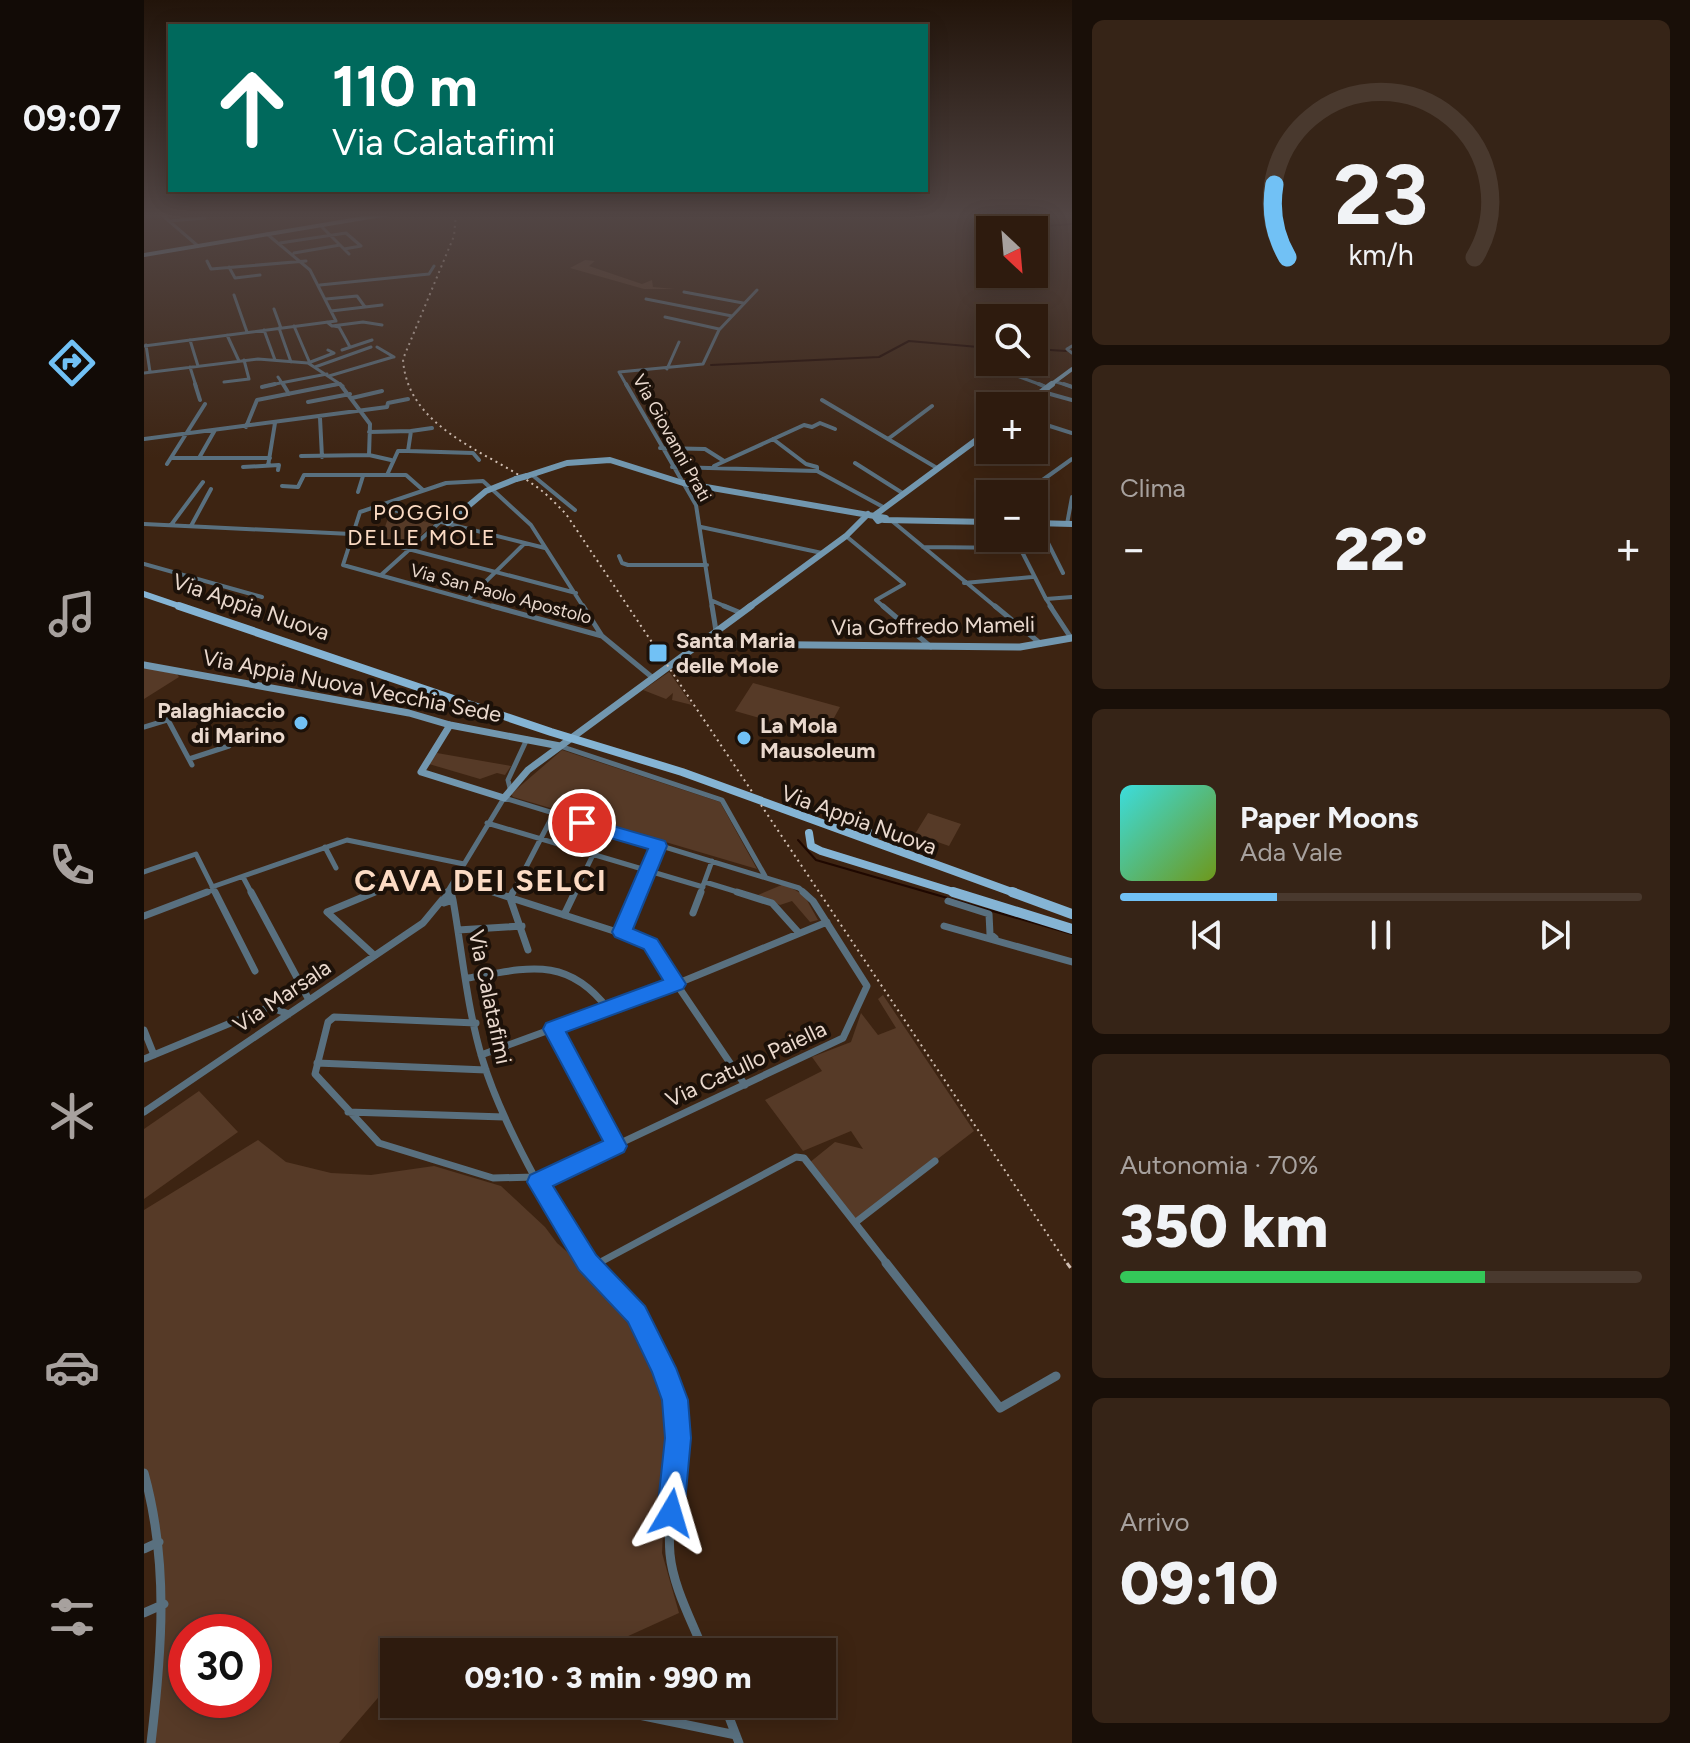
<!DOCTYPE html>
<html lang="it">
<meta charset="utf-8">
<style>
:root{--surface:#2e1b0e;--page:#362417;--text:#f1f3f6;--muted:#a7a19e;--line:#49392e;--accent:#71c1f5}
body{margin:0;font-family:Figtree,sans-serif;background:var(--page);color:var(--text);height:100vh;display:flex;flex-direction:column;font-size:30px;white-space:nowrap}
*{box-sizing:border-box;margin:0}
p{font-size:26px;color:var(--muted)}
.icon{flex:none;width:44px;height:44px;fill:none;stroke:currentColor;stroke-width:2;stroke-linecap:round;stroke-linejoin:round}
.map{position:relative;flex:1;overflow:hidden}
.sheet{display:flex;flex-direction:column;gap:20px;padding:20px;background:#190f08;width:618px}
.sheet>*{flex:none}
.top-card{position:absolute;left:24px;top:24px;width:760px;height:168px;border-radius:0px;box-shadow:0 4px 20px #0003,0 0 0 2px var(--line);background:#00695c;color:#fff;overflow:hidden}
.needle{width:52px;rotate:154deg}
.buttons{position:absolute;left:832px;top:216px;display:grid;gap:16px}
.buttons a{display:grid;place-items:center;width:72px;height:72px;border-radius:0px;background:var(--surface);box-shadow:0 4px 20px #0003,0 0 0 2px var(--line);font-size:40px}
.speed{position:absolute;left:24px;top:1614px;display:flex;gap:16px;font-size:40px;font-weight:700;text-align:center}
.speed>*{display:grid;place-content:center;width:104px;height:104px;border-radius:50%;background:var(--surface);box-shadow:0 4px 20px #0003,0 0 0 2px var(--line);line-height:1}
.speed .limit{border:12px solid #d22;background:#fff;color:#111}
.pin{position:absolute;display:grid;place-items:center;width:68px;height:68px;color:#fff;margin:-34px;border:4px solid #fff;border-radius:50%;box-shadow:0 2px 8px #0007}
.me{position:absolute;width:88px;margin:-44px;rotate:7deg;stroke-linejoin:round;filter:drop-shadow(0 0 6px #0008)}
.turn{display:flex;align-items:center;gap:28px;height:168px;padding:0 32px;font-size:36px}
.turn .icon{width:104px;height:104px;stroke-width:2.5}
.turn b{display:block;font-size:56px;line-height:68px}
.big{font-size:60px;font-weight:800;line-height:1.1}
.sheet .widget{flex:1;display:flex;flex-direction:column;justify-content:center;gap:12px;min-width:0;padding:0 28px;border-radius:12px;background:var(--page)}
.sheet .dial{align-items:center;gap:0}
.dial svg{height:208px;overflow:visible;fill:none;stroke:var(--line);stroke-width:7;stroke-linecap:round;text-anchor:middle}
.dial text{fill:var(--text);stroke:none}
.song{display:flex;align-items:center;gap:24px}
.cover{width:96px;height:96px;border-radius:12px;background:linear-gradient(135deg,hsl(180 70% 55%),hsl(80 70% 35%))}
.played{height:8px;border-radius:4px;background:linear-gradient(90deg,var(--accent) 30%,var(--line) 30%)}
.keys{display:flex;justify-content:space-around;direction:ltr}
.heat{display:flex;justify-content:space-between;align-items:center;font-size:44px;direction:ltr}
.charge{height:12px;border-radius:6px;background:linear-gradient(90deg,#34c759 70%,var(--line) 0)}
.trip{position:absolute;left:236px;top:1638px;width:456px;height:80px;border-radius:0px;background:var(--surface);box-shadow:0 4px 20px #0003,0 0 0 2px var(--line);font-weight:800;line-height:80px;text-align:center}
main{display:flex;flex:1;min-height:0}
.tabs{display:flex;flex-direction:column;width:144px;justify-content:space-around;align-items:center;background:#120b06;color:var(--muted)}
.tabs .icon{width:56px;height:56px}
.tabs .active{color:var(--accent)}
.tabs b{font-size:36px;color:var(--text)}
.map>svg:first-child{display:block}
.green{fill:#563a27;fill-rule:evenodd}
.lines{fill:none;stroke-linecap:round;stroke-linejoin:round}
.stream{stroke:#1f0800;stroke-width:2}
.street-far4{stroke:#59707f;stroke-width:3}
.street-far3{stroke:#59707f;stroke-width:4}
.street-far2{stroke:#59707f;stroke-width:5}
.street-far1{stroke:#59707f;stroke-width:7}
.street{stroke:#59707f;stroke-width:9}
.secondary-far2{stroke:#7297af;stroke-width:4}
.secondary-far1{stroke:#7297af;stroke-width:6}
.secondary{stroke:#7297af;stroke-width:7}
.primary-far2{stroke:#85b4d4;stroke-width:6}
.primary-far1{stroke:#85b4d4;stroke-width:8}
.primary{stroke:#85b4d4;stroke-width:10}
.rail-far1{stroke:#d2c0b4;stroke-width:2;stroke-dasharray:2 4;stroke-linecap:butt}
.rail{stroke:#d2c0b4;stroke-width:3;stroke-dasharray:6 12;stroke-linecap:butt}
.secondary-bridge{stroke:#7297af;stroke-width:6}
.route{fill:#1a73e8;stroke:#114b97;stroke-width:2}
.poi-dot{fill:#71c1f5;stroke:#1c1109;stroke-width:3}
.labels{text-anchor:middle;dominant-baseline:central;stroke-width:8;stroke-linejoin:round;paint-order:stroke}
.far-street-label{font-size:18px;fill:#ead9ce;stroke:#1c1109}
.far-quarter-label{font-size:22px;letter-spacing:2px;fill:#fcdbc4;stroke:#1c1109}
.street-label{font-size:22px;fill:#ead9ce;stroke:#1c1109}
.poi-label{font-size:22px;font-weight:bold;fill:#ead9ce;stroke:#1c1109;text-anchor:start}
.district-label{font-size:30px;font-weight:bold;letter-spacing:2px;fill:#fcdbc4;stroke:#1c1109}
</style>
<main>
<nav class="tabs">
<b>09:07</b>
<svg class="icon active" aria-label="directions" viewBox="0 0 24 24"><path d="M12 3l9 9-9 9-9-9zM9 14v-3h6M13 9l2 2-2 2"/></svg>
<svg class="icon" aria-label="music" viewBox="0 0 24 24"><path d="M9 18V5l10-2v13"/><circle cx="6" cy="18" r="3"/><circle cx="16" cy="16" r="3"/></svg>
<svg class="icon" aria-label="phone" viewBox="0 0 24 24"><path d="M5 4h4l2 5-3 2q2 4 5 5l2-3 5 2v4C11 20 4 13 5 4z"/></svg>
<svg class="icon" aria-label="climate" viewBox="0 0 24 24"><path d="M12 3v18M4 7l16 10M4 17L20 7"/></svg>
<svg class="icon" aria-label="car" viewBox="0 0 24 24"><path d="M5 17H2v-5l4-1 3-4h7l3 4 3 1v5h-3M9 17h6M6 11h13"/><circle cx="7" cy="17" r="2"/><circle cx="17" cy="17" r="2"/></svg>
<svg class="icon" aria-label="filters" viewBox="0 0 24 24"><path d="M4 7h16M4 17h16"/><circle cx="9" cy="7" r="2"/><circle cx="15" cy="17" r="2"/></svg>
</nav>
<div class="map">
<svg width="928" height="1743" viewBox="0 0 928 1743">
<rect width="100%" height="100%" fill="#3d2412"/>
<path class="green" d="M441,260L451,261L445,266L498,284L508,280L509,287L531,289H500L426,268Z
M246,513H250L290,524L264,546L213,534L214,530L239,532Z
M0,668L33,674L35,677L0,699Z
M525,672L526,673L548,705L528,700L529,693L522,699L499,690Z
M609,683L696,707L680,736L591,711Z
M418,750L576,802L613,869L369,797L367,794Z
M293,753L367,766L361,775L353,773L336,779L285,764Z
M784,813L817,824L805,846L771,834Z
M640,884L660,895L674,920L666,922L648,901L636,905L614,895Z
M739,995L830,1131L712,1222L665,1163L691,1142L719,1149L707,1131L659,1151L621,1100L678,1071L668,1057L707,1042L717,1013L734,1035L752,1028L734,999Z
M55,1091L94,1132L0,1199V1129Z
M114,1140L142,1162L187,1173L227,1175L290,1166L357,1186L401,1227L413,1243L486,1307L525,1408L518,1553L535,1613L449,1652H250V1694L239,1692L195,1743H6L20,1604L0,1473V1210ZM42,1632H110V1700H42Z"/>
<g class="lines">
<path class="stream" d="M902,226L928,224
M890,349L922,351
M567,365L735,357L765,341L846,348
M654,840L672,860L928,934"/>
<path class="street-far4" d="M17,214L54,246
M25,221L61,218
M177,226L205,254
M136,243L202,233L217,246L200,249
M150,253L196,245
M63,261L67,269L162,261
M85,267L91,278L116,275
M176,285L285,274L290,266
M540,292L599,303
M90,295L103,332
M182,299L213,296L221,307
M502,299L588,316
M130,309L137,328
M187,311L238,305
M521,317L575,329
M183,322L188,326L219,322L238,325
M150,326L165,361
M190,326L195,327L206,347
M135,328L147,362
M120,330L131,360
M83,335L95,361
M46,340L54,366
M2,345L6,372
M0,346L192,321L166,270L123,234
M928,346L923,349L928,353
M233,347L250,357
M198,350L228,340
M164,363L190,353L184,350
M46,367L52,386
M171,367L227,347
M523,369L535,342
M854,369L900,386
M0,373L114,359L164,363L199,386
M185,376L249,357
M134,377L140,386
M80,382L105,379L100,360
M912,382L926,386
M121,386L183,374
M183,386L196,384
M483,386L475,372L559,364L575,330L613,290"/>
<path class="street-far3" d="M51,384L56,400
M139,384L145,394
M196,384L226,424L225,455
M482,384L552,505L568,608
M895,384L904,388
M920,384L928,387
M118,387L131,384
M899,392L928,400
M208,398L238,391
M678,400L793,468
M164,402L206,394
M176,418L178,457
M890,421L928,433
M102,427L113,400L194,384
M267,431L288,428
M225,432L267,431L264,451H254L243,475
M0,439L243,407L244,403L264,399
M629,439L662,464L673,467V471L741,508
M744,439L788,406
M516,448L561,449L580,461
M264,451L329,453L335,460
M157,456L225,455L247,460
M27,458H126
M55,458L71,430
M711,463L760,494
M23,464L61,404
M124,466L131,423
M570,466L660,425L668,427L676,423L691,429
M99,467L135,465L134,470
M528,467L673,471
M387,474L431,510
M138,486L154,487L160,475H262L279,490
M214,492L219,476
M879,494L928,459
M233,506L401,548
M748,521L853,608
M894,523L919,573
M0,524L207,534L432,593
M923,524L928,497
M27,525L59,482
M47,526L67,489
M557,527L678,553
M702,536L760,584L732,600L741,608
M871,538L902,599
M779,547L875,548
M475,556L478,563L484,565H563
M0,564L118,597
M237,575L296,522
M820,583L888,577
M324,599L381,543
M569,601L585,608
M355,608L199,565L216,512L302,483L339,481L387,525L440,608
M908,608L902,599L928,597"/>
<path class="street-far2" d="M348,606L458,636
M439,606L458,636
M568,606L572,631
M580,606L597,613
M739,606L787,647
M851,606L897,644
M906,606L927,638
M458,636L509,678
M24,720L48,765
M0,727L46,713
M416,746L578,800L621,876
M45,759L85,746
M366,788L364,780L383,739
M343,823L559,887
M181,847L192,868
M0,872L52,854L72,894
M99,877L108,894
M311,880L355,894
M561,882L600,894
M68,887L203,840L320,864
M306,888L308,894
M58,894L69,890
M226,894L238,889
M302,894L360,798L655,888L662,894
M368,894L409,815
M430,894L461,830
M494,894L514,846
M556,894L568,861"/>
<path class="street-far1" d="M71,892L111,971
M107,892L165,1000
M303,892L300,903L309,900L307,892
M349,892L504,942L601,1085
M369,892L366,898L384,950
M593,892L628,903L655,933
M309,900C318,951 323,1008 338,1058C356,1118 407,1214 446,1265
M804,901L845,914L846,934L851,938
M549,913L557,892
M420,915L431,892
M0,916L63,892
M800,926L928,962
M314,930L378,926
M478,932L495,892
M230,955L183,912L231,892
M324,978C383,968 423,955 464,1009
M332,1023L190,1017L184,1022L171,1074L235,1143L349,1178L391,1177
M410,1029L472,1146
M0,1030L10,1055
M337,1055L537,982L683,922
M0,1059L125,1007L145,1014
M173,1063L342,1070
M0,1112L279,923L298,900
M204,1112L360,1117
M394,1182L699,1038L723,986L669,901L659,892
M712,1222L791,1161
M451,1265L652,1157L660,1158L744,1265"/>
<path class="street" d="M444,1263C492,1315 538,1366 534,1443C532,1479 523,1518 526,1554C529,1587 548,1621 560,1652
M742,1263L856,1408L912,1376
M448,1266L454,1263
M0,1473C25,1563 18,1651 7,1743
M0,1549L15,1542
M0,1613L20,1604
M580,1704L595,1743
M461,1708L592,1735"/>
<path class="secondary-far2" d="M0,255L244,214
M905,386L928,369"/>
<path class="secondary-far1" d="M879,406L908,384
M383,476L423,463L466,460L539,483L742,518L734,521L730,516
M731,515L846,430
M740,520L846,522
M304,523L342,491L372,479
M890,523L928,524
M604,608L702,536L724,514"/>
<path class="secondary" d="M555,644L876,647L928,638
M0,665L265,713L306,725L416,746
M306,725L277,772L360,798L384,770L607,606"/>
<path class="primary-far2" d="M0,594L41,608"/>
<path class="primary-far1" d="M35,606L407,732L538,772L873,894
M687,816L704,819L731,836
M665,833L667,846L677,851L816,894"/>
<path class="primary" d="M809,892L928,929
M868,892L928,914"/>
<path class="rail-far1" d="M312,214L310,236L259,359C263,428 341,450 390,485C402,493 412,504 422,514L609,793
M617,805L924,1265"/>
<path class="rail" d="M923,1263L928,1270"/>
<path class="secondary-bridge" d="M372,479L383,476"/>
</g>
<linearGradient id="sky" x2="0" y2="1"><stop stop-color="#22140a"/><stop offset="0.47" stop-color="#514544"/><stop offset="1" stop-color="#514544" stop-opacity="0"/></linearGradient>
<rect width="928" height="458" fill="url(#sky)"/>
<path class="route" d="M438,817L521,841L523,846L489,929L513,939L542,984L539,989L422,1032L483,1146L480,1152L409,1186L452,1255L501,1306L532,1368L544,1400L547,1438L540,1513L536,1523L527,1527L517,1523L513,1513L521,1438L518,1400L508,1372L484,1322L435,1270L383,1182L386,1175L459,1141L399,1029L402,1023L519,980L500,949L471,937L468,932L504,849L432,828L430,823Z"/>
<g class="poi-dot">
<rect x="504" y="643" width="20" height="20" rx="4"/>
<circle cx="157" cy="723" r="8"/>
<circle cx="600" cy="738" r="8"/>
</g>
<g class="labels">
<g class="far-street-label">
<text transform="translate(528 438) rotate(61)">Via Giovanni Prati</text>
<text transform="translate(357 594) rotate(15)">Via San Paolo Apostolo</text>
</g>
<g class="far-quarter-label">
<text x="278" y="512">POGGIO<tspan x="278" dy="25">DELLE MOLE</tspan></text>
</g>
<g class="street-label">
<text transform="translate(107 607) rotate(19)">Via Appia Nuova</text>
<text transform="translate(789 626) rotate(-1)">Via Goffredo Mameli</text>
<text transform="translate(208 686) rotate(11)">Via Appia Nuova Vecchia Sede</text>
<text transform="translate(715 820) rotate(20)">Via Appia Nuova</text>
<text transform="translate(138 996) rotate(-34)">Via Marsala</text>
<text transform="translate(346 997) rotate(78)">Via Calatafimi</text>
<text transform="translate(602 1064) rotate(-25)">Via Catullo Paiella</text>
</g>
<g class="poi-label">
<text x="532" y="640">Santa Maria<tspan x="532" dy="25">delle Mole</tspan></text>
<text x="141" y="710" text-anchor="end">Palaghiaccio<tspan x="141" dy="25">di Marino</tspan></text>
<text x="616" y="725">La Mola<tspan x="616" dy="25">Mausoleum</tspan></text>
</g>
<g class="district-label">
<text x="337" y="880">CAVA DEI SELCI</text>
</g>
</g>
</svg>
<div class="buttons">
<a><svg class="needle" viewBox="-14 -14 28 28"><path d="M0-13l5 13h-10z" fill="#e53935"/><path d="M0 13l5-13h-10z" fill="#a7a19e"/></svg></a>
<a><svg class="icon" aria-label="search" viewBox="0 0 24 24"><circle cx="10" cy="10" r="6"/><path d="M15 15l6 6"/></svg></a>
<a>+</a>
<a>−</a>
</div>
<div class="speed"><div class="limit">30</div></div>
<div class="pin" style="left:438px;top:823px;background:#d93025"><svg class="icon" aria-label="arrive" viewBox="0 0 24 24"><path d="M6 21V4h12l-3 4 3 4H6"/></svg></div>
<svg class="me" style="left:527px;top:1513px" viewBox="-20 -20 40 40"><path d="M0-17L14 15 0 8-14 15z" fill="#1a73e8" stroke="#fff" stroke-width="4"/></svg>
<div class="trip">09:10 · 3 min · 990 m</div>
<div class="top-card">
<div class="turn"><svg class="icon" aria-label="ahead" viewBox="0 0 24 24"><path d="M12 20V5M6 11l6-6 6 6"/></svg><div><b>110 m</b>Via Calatafimi</div></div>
</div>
</div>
<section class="sheet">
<div class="widget dial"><svg viewBox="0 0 100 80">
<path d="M14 69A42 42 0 1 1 86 69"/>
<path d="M14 69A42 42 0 0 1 9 41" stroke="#71c1f5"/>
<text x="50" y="56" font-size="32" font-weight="700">23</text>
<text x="50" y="72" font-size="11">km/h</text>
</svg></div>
<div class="widget"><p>Clima</p>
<div class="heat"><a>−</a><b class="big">22°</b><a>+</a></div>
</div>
<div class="widget">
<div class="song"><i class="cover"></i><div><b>Paper Moons</b><p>Ada Vale</p></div></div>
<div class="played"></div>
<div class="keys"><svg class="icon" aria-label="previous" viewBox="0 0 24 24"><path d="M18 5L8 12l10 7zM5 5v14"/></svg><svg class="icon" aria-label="pause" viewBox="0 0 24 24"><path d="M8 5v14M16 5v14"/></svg><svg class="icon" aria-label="next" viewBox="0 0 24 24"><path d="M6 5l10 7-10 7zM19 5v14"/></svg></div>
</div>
<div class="widget"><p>Autonomia · 70%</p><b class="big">350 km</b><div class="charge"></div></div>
<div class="widget"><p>Arrivo</p><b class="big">09:10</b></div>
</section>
</main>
